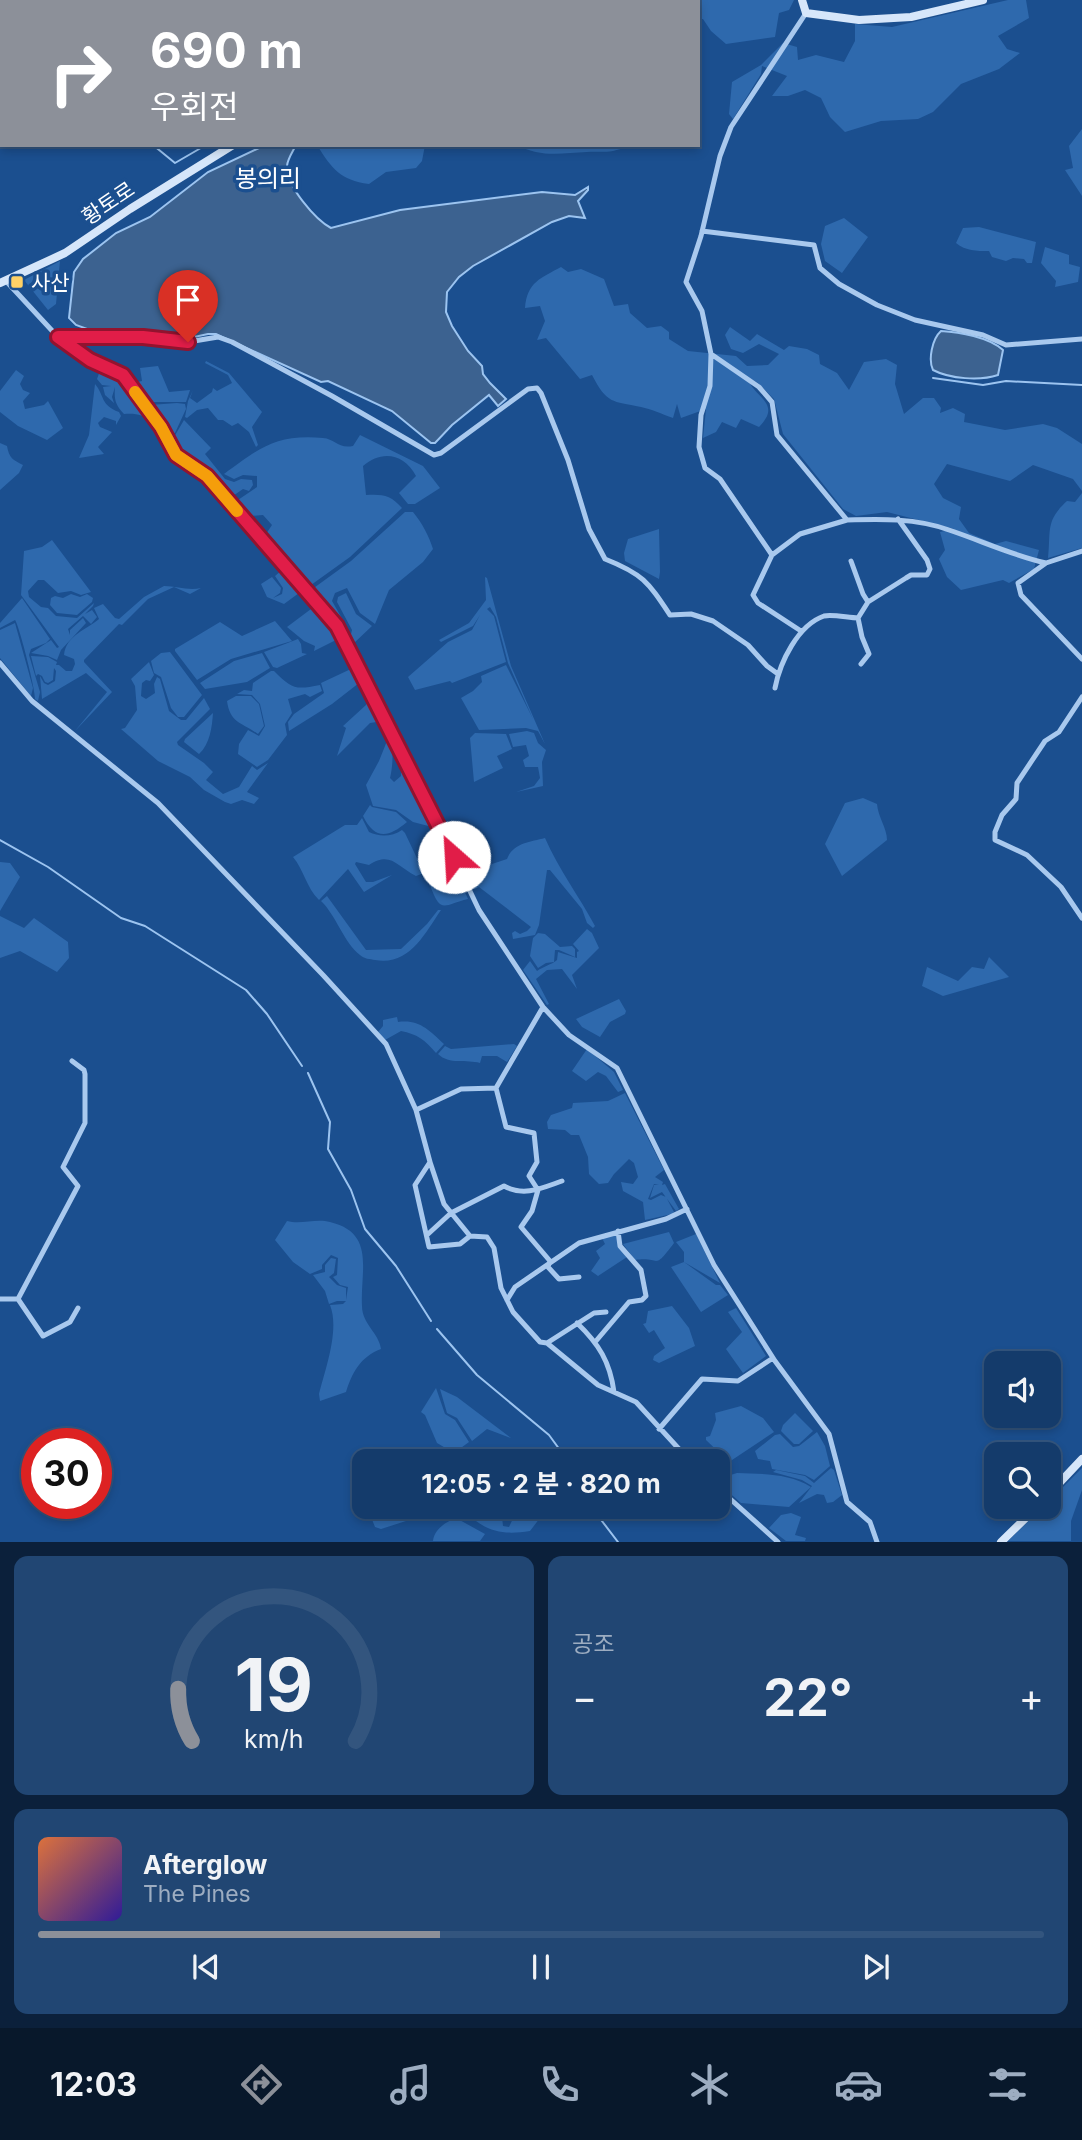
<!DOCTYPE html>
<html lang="ko">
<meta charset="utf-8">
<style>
:root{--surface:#143b6b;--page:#214673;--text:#f1f3f6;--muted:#9dadc1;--line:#33557e;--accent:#8c9099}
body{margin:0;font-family:Inter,"Noto Sans KR",sans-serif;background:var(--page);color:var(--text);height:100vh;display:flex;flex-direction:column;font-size:26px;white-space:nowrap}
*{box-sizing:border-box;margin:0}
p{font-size:23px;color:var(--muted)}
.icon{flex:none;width:38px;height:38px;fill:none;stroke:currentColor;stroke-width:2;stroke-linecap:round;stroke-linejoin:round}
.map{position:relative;height:1542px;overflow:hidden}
.details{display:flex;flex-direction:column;gap:14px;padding:14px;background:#0b203b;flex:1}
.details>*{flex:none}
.banner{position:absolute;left:0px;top:0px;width:700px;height:147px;box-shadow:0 4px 10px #0003,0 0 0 2px var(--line);background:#8c9099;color:#fff;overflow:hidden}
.controls{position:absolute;left:984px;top:1351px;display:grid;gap:14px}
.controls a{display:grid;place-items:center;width:77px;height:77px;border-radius:14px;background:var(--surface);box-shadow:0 4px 10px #0003,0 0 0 2px var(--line);font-size:35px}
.speed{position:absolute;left:21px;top:1428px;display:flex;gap:14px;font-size:35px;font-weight:700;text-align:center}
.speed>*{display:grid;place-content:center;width:91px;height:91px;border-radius:50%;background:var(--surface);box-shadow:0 4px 10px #0003,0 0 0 2px var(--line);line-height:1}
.speed .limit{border:10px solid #d22;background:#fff;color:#111}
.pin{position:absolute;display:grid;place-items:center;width:60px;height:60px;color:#fff;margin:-72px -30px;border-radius:50% 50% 50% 0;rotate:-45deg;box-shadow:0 0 7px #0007}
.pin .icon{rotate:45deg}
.me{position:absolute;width:77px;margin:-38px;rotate:334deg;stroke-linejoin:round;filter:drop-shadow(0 0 5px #0008)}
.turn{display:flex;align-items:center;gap:24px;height:147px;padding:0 35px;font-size:32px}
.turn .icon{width:91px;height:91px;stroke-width:2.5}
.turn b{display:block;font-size:49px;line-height:60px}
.big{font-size:52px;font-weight:700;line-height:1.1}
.details .widget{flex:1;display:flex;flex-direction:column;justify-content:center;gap:10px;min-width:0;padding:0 24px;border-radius:14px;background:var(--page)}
.details .dial{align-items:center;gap:0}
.dial svg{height:182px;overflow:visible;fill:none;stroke:var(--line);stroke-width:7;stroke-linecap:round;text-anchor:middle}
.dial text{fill:var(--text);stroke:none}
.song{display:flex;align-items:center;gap:21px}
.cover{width:84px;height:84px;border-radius:10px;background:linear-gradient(135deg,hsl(20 70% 55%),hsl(250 70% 35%))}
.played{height:7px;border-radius:4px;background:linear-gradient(90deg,var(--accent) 40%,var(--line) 40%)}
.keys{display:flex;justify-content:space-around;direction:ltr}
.heat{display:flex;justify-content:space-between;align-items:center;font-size:38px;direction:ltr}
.details .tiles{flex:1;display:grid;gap:14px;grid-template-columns:1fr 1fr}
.widget:last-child{grid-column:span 2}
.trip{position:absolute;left:352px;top:1449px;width:378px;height:70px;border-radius:14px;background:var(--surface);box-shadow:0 4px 10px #0003,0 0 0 2px var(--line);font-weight:700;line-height:70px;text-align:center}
.tab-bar{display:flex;height:112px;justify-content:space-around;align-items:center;background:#08182b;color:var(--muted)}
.tab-bar .icon{width:49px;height:49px}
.tab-bar .current{color:var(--accent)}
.tab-bar b{font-size:32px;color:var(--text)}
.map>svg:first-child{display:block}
.green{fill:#2e69ad}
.water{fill:#3c6290;stroke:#9cc4f0;stroke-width:2}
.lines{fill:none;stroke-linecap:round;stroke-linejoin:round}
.stream{stroke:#9cc4f0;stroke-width:2}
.street{stroke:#a9c9ee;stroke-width:5}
.secondary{stroke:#d6e6fa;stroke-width:8}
.route-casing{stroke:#92132f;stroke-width:18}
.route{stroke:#e11d48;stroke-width:12}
.slow{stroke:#f59e0b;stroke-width:12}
.poi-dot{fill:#ffd166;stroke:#1b4f8f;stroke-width:2.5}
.labels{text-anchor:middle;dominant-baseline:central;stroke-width:7;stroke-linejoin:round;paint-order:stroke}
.street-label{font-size:21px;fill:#fff;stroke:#1b4f8f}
.poi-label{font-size:21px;fill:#fff;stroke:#1b4f8f;text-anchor:start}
.quarter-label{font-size:24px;fill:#fff;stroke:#1b4f8f}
</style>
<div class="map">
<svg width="1082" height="1542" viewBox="0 0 1082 1542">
<rect width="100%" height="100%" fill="#1b4f8f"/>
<path class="green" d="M681,0H794L789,10L779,13L775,37L726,44L711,31L703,19H698V2Z
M1008,0H1026L1029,18L998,36L1007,49L1020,53L999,69L961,84L933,112L918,119L881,121L845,132L830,117L821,98L805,90L788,96H772L787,76L762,66L761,74L733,119L729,114L732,82L761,65L783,43L797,47L798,60L816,55L844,62L855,41V24L892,27Z
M1082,129V196L1065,170L1073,168L1069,146Z
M317,145H425L422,161L416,168L386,172L369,184C340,180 332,169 317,145Z
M517,145H630C611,154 606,151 587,152C562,153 541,158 517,145Z
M844,218L868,237L842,273L825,261L821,244L825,226Z
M979,227L1036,242L1032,263H1027L1024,259L1013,258L1006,261L992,257L989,251C976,251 966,251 956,243L963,228Z
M1045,247L1069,255V264L1080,267L1078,282L1055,287L1056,281L1041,263Z
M60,261L56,304L48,310L24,280Z
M561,267L568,272L581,269L604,279L614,306L628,304L630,313L647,328L661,326L669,332V339L688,351L736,356L747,366L768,365L779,354L759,344L743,353L731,349L725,335L730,327L750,341L757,334L784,350L789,346L807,349L819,355L820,364L837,373L849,390L864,362L886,359L897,365L895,384L904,414L923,398H934L941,408L940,413L953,408L965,414L964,422L1005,430L1043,424L1057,428L1082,444V491L1073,479L1033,465L1010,481L947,464L934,484L943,498L961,507L959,519L969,533L995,544L1006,541L1039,550L1034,569L1009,583L1003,580L961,590L947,577L939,559L945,550L940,532L954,529L887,512L856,516L843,509L783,434L774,399L758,383L748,377C751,397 784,402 759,427L741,419L736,428L722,422L716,432L703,438L706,409L681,418L677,404L673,418C662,414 651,409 641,407C612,401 607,404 592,375L580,379L546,338L537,340L545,321L540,306L525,308C527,282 541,278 561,267Z
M206,361L229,373L262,412L252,427L258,445L256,447L249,432L238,423L232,426L223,420H218L208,408L197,410L187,418L185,417L188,401L193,390L190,398L197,403L212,392L213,388L217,391L232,383L228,375L205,363Z
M158,366L169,392L190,390L186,402H150L133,383L142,381L140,368Z
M101,368L122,378L159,427L165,438C151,423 148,412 124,414C115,405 114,399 115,387L112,397L114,403L105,395L103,387L111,386L102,385L97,379Z
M16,370L24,376L20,384L23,390L30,393L23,401L25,409L44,405L48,401L63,428L47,440L18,426L0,412V391Z
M95,384C105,396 100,405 119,412L121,416L116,425V421L104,417L98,423L100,427L112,432L98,447L104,454L79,458L89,435Z
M177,403L185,404L186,409L175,433H172L150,405Z
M184,420L211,448L205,454L225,479L234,482L241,479L252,480L253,485L249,491L243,489L230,498L209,474L183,452L174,437Z
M360,435L423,466L440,488L415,504H408L399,493L416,476C404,453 381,450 363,466L366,495C382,494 391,495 402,508L350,557L311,585H306L264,537L272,525L263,515L251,516L235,502L257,487V476L243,475L234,479L224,474C260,448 275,434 323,438C335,439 338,449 353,446Z
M0,443L7,446C9,458 13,460 23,465L19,473L0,490Z
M1082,493V548L1048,558C1051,531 1045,521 1067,501L1075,502Z
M405,512H413C422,523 429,536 433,549L423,562L389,590L375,624L360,613L347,588L335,593L332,601L348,629L347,635L336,617L311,590L351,561Z
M659,529L660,572L659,579L625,561L624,553L628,539Z
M52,540L91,592L81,595L71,591L58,593L44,580H38L28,591L29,597L41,607L48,608L56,616L77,618L94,603L93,606L85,614L92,610L97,617L91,624L83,616L68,629L70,635V630L83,618L86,623L61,650L57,660L48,656L31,653L51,640L57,648L59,647L21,595L24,551L42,547Z
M282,570L300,589L299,593L284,604L267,597L261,584L272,577L281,588L280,593L273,598L282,594L283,588L275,576Z
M485,577L487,578L511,666L545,744L538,731L526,728L479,730L461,698L473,691L482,682L481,676L506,665L533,719L508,663L496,617L490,607L487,609L494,616L506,662L452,683L450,681L415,690L408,677L448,642L472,630L480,615L473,626L441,642L439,640L469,623L486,600Z
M164,586C177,586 188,591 201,588L190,594L174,587L148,599L122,625L119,624L84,660V662L112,692L75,731L107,692L86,673L42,699L40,676L44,683L48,685L55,681L56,671L54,668L53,680L48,683L45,682L42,676L38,674L36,676L31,656L48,657L57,662L56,665H59L66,671H72L75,664L74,659L64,655C66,635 88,629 99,619L94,608L103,604L115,618L119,619L144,597Z
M346,593L356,614L372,626L353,644L350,638L352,630L337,602L338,597Z
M71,594L80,597L87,594L93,598L92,602L77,615L57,613L50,605L51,598L55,596L63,598Z
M22,598L50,639L46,643L31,649L29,655L40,692L38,701L35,699C36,691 19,625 15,620L0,628V623Z
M315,606L335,627L340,638L314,651L315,646L304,641L287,627Z
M275,621L292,641L231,659L197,680L175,651V649L220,622L242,636Z
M15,623L33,688L31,696L0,658V630Z
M298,639L301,644L302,653L307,654L277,668L273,667L264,652Z
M170,652L202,695L184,717H178L171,708L161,677L154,673L151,661L161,653Z
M262,653L270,668L247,682L205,689L200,683L234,661Z
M149,662L154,675L150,681L146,680L142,683L141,696L146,699L155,693L154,684L157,677L160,679L169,711L181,720H186L204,698L210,709L177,742L178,745L204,763L213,772L206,780L223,794L239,787L252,766L257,770L268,763L247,792L259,798L254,804L242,800L231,804L225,802L204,790L190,777L158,761L121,729L125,728L137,710L135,686L131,679Z
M353,668L363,686L359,683L332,704L289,731L288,722L294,714L324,693L321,683Z
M271,671H274C292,689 295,690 320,685L322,691L310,697L305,694L288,699L292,713L285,724L287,735L268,760L257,767L238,754L239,744L248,730L259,736L265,726L260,704L252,695L237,694L244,690L252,691L253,683Z
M365,690L383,721L370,723L337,756L346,728L343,726L366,705L369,699Z
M236,696H251L259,704L264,726L258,734C241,722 230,723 227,701Z
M213,713C212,727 210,744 199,754L184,742L185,739Z
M527,731L534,733L538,743L546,750L542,762L543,786L516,792L534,786L540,778L538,767H525L523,760L529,756L526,745L513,747L509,734Z
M475,733L506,734L512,749L497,756L503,768L474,782L470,738Z
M389,736C394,747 393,766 390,778L394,782L401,776V758L397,747L436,828L413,822L396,810L373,806L366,785L379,761Z
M863,798L877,804C878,817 887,828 887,840L842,876L825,844L845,803Z
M370,805L372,807L396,812L407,822C388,838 375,840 363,816Z
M362,818L369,832C379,837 392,837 402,830L405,833L424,873L416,876C396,866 391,851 369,865L356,862L355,864L366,882H373L392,875L364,892L348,869L319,900C306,887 304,870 293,857L345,825H357Z
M545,838C559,870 579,896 595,926L593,928L587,923L582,909L550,870H547L539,925L535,935L513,939L512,933L515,931L520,934L527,931L531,927L479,887L475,889L472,884L477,882L483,867L507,859C513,843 530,842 545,838Z
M0,862L10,863L20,877L0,911Z
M452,863L468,899C443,905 441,915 430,885L442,867H447Z
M327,896L366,950L401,949L427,924L438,910H441C424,935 409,966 375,960C370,959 364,959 360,955C344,943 336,915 321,901Z
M0,916L24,928L34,918L68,942L69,958L57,972L20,951L0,958Z
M587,929L592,933L599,948L572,975L577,989L562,969L547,970L536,979L549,1004L547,1005L523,970L530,961L537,971C544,966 551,965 557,960L558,952L577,958V952L579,951L573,944Z
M538,933L545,934L560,947L572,946L575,949V957L559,950H555L554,962L546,963L538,968L530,956L533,938Z
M989,957L1009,977L943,996L922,986L927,967L958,981L972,967L984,969Z
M619,999L626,1011L625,1014L610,1022L600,1037L582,1027L576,1019Z
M397,1017L398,1022C419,1019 429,1030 444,1044L436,1053C425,1040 417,1034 401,1031L385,1040L378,1032L383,1026V1020Z
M514,1044L517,1046L507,1062L497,1056H482L480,1063C467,1059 449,1065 438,1054L445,1046L451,1049Z
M587,1049L614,1072L623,1090L618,1092L606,1076L598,1072L586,1081L572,1071Z
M625,1093L664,1170L655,1177L663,1182L662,1185L665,1184L679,1209L676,1211L662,1192L650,1198L654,1185L659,1184H654L648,1199L651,1200L661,1195L666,1197L674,1212L672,1214L645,1220L643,1202L623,1191L621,1182L633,1184L638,1177L634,1163L629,1159L614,1174L608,1183L599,1184L589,1174L588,1157L579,1135H571L565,1130L548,1129L547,1122L551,1115L572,1108L573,1103L608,1101Z
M287,1221C301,1225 316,1218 330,1222C376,1233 360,1271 362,1306C362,1324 379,1333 381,1349C360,1357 352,1373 346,1392L320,1401L319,1394C325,1370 340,1330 330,1305L343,1304L346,1301H337L329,1304L325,1291L313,1275L325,1272V1265L331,1258L336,1259L334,1273L329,1277L337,1285L346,1288V1300L348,1287L340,1285L333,1277L337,1275L338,1258L331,1255L322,1265V1269L310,1274L293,1262L275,1240Z
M669,1232L674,1243C652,1272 662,1256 635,1260L623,1244Z
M616,1234L619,1247L627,1257L598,1276L591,1271L600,1258L596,1251L605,1244L602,1238Z
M696,1234L720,1283L684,1262L716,1285H720L728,1295L701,1312L671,1267L684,1262V1252L676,1242Z
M672,1306L689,1328L695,1346L659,1363L653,1360L654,1356L665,1348L654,1330L649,1333L643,1324L646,1323L648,1311Z
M736,1308L766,1356L743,1373L726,1349L742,1332L728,1312Z
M436,1388L445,1414L455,1420L469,1442L454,1453L437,1443L425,1415L421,1412Z
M440,1389L457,1397L511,1438L487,1429L472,1441L457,1418L447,1413Z
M741,1406L763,1418L774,1432L729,1462L706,1440V1437L710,1436L716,1420L715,1413Z
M795,1413L813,1431L799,1444H794L781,1431L783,1425Z
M817,1432L825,1446L830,1466L814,1480L805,1475L772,1469L770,1461L758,1459L755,1451L775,1435L780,1434L793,1447L799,1446Z
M831,1468L834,1470L842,1495L833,1502L827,1503L824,1495L817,1494L799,1503L812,1486L802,1480L773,1472L776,1470L805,1476L814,1483Z
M1082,1468V1490L1071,1521V1541H1008L1043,1507H1048V1502Z
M737,1473C762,1474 789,1473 811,1487L789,1507L741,1503L718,1483V1479Z
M367,1507H396L406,1521L381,1529L375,1527Z
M518,1508H541L543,1514L530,1531C509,1534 494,1534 476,1521L494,1513L502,1517L503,1526L509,1527Z
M791,1513L801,1517L795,1535L806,1538L805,1541H786L769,1528L781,1515Z
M456,1518L485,1534L480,1541H433C434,1530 445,1522 456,1518Z"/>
<path class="water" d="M271,145H296C293,151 287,160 287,166C285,185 316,220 331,228L400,210L542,192L575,195L588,187V190L578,201L585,218L569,216L552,222L473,266L459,277L447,292L446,312L452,326L468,351L482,366L483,374L490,383L506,399L498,406L489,395L452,425L435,443H431L392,411L328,381L321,382L216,334H208L194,337L128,329L98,333L76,325L69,318L74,272L83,259L116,233L150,217L208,172L259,148Z
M941,331C959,332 989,337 1003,350L998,375C980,381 950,379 933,370C928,360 932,339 941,331Z"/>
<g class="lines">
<path class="stream" d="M0,16L2,17
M153,145L175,163L206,145
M933,378L983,385L1006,381L1082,385
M0,840L48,867L121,918L145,926L246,990L267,1014L302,1066
M308,1073L330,1122L328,1149L351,1190L365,1229L396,1266L431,1321
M437,1329L477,1375L549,1435L568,1461
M592,1508L618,1542"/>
<path class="street" d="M39,0L40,2
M156,0L158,2
M806,13L731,127L720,156L701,236L686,282L702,311L711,354L759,387L772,402L777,435L847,520C881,519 916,518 949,530C982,541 1011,555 1046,563L1018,583L1021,595L1082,659
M702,231L814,245L820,268L839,284L877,305L915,320L983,335L1006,345L1082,339
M6,281L57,336L90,360L123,375L161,427L176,455L207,476L337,626L356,667L414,774L479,910L543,1007L569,1035L617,1068L714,1265L775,1361L829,1434L847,1502L870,1522L877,1542
M58,337H143L188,342L218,337L232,342L332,396L434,455L441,453L528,389L537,388L541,393L568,460L589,529L605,559C643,574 648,582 670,615L691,614L713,621L748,645L767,666L778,674
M711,354L710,386L701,415L699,447L705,468L720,479L772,555L753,595L758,603L801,631
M772,555L800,534L847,520
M851,561L863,594L868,602
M1046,563L1082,551
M858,618L862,637L869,654L861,664
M0,663L32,701L158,803L323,975L386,1044L416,1110
M775,688C780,662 798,625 824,616C833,614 849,618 858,618L868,602L906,578L911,575H927L930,569L927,560L898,519
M1082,697L1059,732L1045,741L1017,783L1016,799L1002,815L995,832V840L1027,855L1061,887L1082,918
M543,1007L496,1088L461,1089L416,1110L430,1162L415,1185L429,1247L460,1244L470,1236L487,1237L494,1248L501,1288L513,1312L540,1342L547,1343L598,1385L636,1402L690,1461
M496,1088L506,1127L534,1133L537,1162L529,1176L538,1190L532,1211L521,1227L550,1261L548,1267L559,1279L579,1277
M430,1162L444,1204L470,1236
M427,1235L451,1213L504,1186C524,1197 542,1188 562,1181
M0,1299H18L43,1336L70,1322L78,1308
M18,1299L78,1186L63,1167L85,1123V1074L84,1070L72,1061
M507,1300L515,1287L579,1243L666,1219L687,1209
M577,1323C599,1344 610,1362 614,1392
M596,1341L629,1302L642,1300L646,1296L641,1270L620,1246L618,1231
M547,1343L594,1313L606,1312
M659,1429L702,1379L738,1381L773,1358
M718,1488L778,1542"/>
<path class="secondary" d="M802,0L806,13L859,20L911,17L983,0
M339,2L340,0
M0,283L65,253L130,209L233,145
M1048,1495L1082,1459
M1001,1542L1037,1507"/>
</g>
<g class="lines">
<g class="route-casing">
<path id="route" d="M188,342L143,337H58L90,360L123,375L161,427L176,455L207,476L337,626L454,857"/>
</g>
<use href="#route" class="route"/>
<path class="slow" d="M135,392L161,427L176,455L207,476L237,511"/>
</g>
<rect class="poi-dot" x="10" y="275" width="14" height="14" rx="3.5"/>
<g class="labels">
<g class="street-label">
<text transform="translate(108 203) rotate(-34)">황토로</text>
</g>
<g class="poi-label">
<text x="31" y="282">사산</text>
</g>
<g class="quarter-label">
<text x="268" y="178">봉의리</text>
</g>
</g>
</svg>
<div class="controls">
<a><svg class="icon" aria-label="sound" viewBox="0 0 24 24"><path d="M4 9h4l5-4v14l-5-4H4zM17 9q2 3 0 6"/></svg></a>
<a><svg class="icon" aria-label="search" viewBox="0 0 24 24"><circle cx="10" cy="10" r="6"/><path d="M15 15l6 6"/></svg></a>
</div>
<div class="speed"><div class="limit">30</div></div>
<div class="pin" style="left:188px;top:342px;background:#d93025"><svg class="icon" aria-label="arrive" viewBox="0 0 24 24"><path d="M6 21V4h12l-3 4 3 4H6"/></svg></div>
<svg class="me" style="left:454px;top:857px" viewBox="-20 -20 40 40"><circle r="19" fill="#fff"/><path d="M0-13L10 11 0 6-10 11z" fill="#e11d48"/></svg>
<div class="trip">12:05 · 2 분 · 820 m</div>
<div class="banner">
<div class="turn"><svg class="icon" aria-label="right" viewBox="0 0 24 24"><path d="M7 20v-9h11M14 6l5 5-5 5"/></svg><div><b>690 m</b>우회전</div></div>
</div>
</div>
<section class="details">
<div class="tiles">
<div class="widget dial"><svg viewBox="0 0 100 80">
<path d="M14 69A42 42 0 1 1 86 69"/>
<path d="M14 69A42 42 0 0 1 8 46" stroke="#8c9099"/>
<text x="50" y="56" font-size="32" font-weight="700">19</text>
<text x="50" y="72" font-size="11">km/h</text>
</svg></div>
<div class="widget"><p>공조</p>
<div class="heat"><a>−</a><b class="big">22°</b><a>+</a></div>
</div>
<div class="widget">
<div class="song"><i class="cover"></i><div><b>Afterglow</b><p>The Pines</p></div></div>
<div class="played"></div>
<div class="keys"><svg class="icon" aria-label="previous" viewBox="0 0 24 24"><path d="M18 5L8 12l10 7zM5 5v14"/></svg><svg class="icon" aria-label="pause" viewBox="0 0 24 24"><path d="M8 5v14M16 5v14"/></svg><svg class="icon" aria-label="next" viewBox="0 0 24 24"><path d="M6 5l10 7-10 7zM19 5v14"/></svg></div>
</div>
</div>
</section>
<nav class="tab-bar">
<b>12:03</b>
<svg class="icon current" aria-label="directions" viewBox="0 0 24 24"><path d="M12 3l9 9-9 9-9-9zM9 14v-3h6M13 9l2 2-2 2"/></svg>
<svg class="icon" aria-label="music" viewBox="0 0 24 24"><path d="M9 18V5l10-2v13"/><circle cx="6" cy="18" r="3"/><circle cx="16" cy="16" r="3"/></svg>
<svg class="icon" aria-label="phone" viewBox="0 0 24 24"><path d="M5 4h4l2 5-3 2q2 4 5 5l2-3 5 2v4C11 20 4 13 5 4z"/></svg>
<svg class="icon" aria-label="climate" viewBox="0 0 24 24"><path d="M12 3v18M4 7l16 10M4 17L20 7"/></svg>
<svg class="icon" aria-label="car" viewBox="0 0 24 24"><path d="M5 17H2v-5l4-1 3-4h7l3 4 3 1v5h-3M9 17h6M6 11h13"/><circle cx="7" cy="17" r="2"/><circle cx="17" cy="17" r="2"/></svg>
<svg class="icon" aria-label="filters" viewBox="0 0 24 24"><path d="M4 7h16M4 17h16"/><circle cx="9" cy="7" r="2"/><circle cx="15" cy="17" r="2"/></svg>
</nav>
